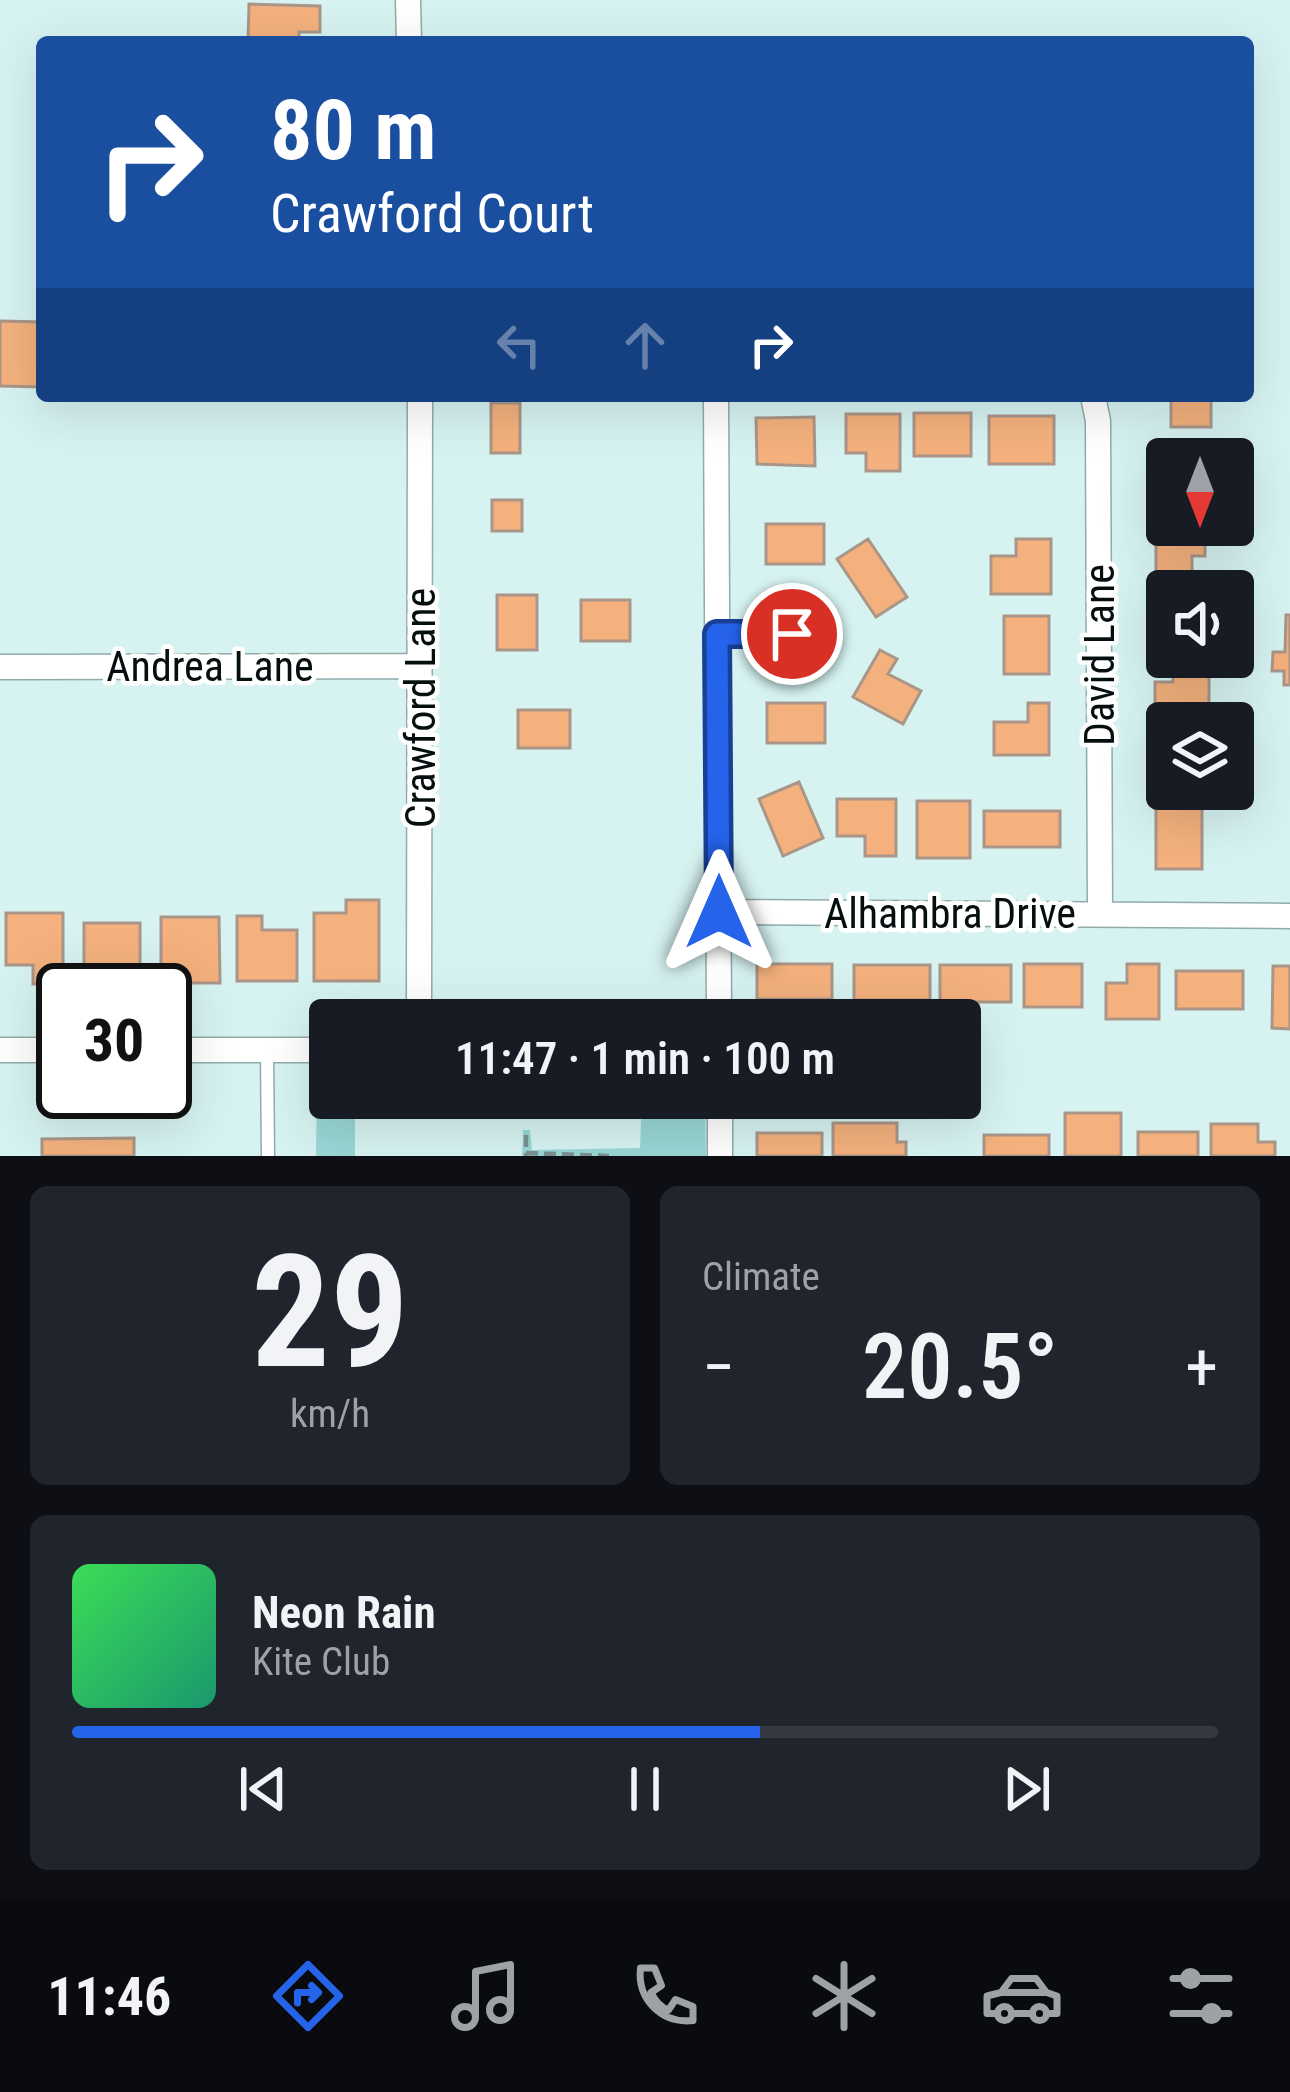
<!DOCTYPE html>
<meta charset="utf-8">
<style>
:root{--surface:#171b24;--page:#20242c;--text:#f1f3f6;--muted:#9ea1a6;--line:#363941;--accent:#2563eb}
body{margin:0;font-family:"Roboto Condensed",sans-serif;background:var(--page);color:var(--text);height:100vh;display:flex;flex-direction:column;font-size:45px;white-space:nowrap}
*{box-sizing:border-box;margin:0}
p{font-size:39px;color:var(--muted)}
.icon{flex:none;width:66px;height:66px;fill:none;stroke:currentColor;stroke-width:2;stroke-linecap:round;stroke-linejoin:round}
.map{position:relative;height:1156px;overflow:hidden}
.panel{display:flex;flex-direction:column;gap:30px;padding:30px;background:#0d0f14;flex:1}
.panel>*{flex:none}
.banner{position:absolute;left:36px;top:36px;width:1218px;height:366px;border-radius:12px;box-shadow:0 12px 48px #0002;background:#1a4fa0;color:#fff;overflow:hidden}
.needle{width:78px;rotate:180deg}
.fabs{position:absolute;left:1146px;top:438px;display:grid;gap:24px}
.fabs a{display:grid;place-items:center;width:108px;height:108px;border-radius:12px;background:var(--surface);box-shadow:0 12px 48px #0002;font-size:60px}
.speed{position:absolute;left:36px;top:963px;display:flex;gap:24px;font-size:60px;font-weight:700;text-align:center}
.speed>*{display:grid;place-content:center;width:156px;height:156px;border-radius:50%;background:var(--surface);box-shadow:0 12px 48px #0002;line-height:1}
.speed .limit{border:6px solid #111;border-radius:18px;background:#fff;color:#111}
.pin{position:absolute;display:grid;place-items:center;width:102px;height:102px;color:#fff;margin:-51px;border:6px solid #fff;border-radius:50%;box-shadow:0 3px 12px #0007}
.me{position:absolute;width:132px;margin:-66px;rotate:0deg;stroke-linejoin:round;filter:drop-shadow(0 0 9px #0008)}
.turn{display:flex;align-items:center;gap:42px;height:252px;padding:0 36px;font-size:54px}
.turn .icon{width:156px;height:156px;stroke-width:2.5}
.turn b{display:block;font-size:84px;line-height:102px}
.lanes{display:flex;align-items:center;height:114px;padding:0 36px;background:#0003;justify-content:center;gap:60px;direction:ltr}
.lanes .off{opacity:.35}
.big{font-size:90px;font-weight:600;line-height:1.1}
.panel .widget{flex:1;display:flex;flex-direction:column;justify-content:center;gap:18px;min-width:0;padding:0 42px;border-radius:18px;background:var(--page)}
.panel .dial{align-items:center;gap:0}
.dial b{font-size:156px;line-height:1}
.song{display:flex;align-items:center;gap:36px}
.cover{width:144px;height:144px;border-radius:18px;background:linear-gradient(135deg,hsl(130 70% 55%),hsl(160 70% 35%))}
.played{height:12px;border-radius:6px;background:linear-gradient(90deg,var(--accent) 60%,var(--line) 60%)}
.keys{display:flex;justify-content:space-around;direction:ltr}
.heat{display:flex;justify-content:space-between;align-items:center;font-size:66px;direction:ltr}
.panel .tiles{flex:1;display:grid;gap:30px;grid-template-columns:1fr 1fr}
.widget:last-child{grid-column:span 2}
.trip{position:absolute;left:309px;top:999px;width:672px;height:120px;border-radius:12px;background:var(--surface);box-shadow:0 12px 48px #0002;font-weight:600;line-height:120px;text-align:center}
.tab-bar{display:flex;height:192px;justify-content:space-around;align-items:center;background:#090b0e;color:var(--muted)}
.tab-bar .icon{width:84px;height:84px}
.tab-bar .active{color:var(--accent)}
.tab-bar b{font-size:54px;color:var(--text)}
.map>svg:first-child{display:block}
.green{fill:#99d7d6}
.building{fill:#f4b17d;stroke:#a99688;stroke-width:3}
.lines{fill:none;stroke-linecap:round;stroke-linejoin:round}
.lane-casing{stroke:#90abaa;stroke-width:15}
.street-casing{stroke:#90abaa;stroke-width:27}
.path{stroke:#7b9090;stroke-width:4.5;stroke-dasharray:12 6;stroke-linecap:butt}
.lane{stroke:#fff;stroke-width:12}
.street{stroke:#fff;stroke-width:24}
.route-casing{stroke:#184099;stroke-width:30}
.route{stroke:#2563eb;stroke-width:21}
.labels{text-anchor:middle;dominant-baseline:central;stroke-width:9;stroke-linejoin:round;paint-order:stroke}
.street-label{font-size:42px;fill:#050f0f;stroke:#fff}
</style>
<div class="map">
<svg width="1290" height="1156" viewBox="0 0 1290 1156">
<rect width="100%" height="100%" fill="#d6f3f2"/>
<path class="green" d="M317,1074H330V1098H368L367,1107L355,1118V1156H316Z
M642,1098H705L706,1156H522L523,1130H530L532,1150L640,1148Z"/>
<path class="building" d="M249,4L320,6V32H299V42H248Z
M0,321L42,322V387L0,386Z
M1171,396H1211V427H1171Z
M491,403H520V453H491Z
M914,413H971V456H914Z
M846,414H900V471H866V453H846Z
M989,416H1054V464H989Z
M814,417L815,466L757,464L756,418Z
M1157,444H1196V459H1167V503H1157Z
M492,500H522V531H492Z
M1156,517H1167V525H1195V532H1205V556H1192V574H1156Z
M766,524H824V564H766Z
M868,539L907,597L876,617L837,559Z
M1016,539H1051V594H991V556H1016Z
M1155,587H1174V591H1167V645H1155Z
M497,595H537V650H497Z
M581,600H630V641H581Z
M1286,615H1290V685H1284V671H1272L1273,652H1285Z
M1004,616H1049V674H1004Z
M880,650L897,659L888,674L921,691L903,724L853,697Z
M1173,663H1209V718H1155V682H1173Z
M767,703H825V743H767Z
M1028,703H1049V755H994V722H1028Z
M518,710H570V748H518Z
M1157,738H1167V789L1209,791H1157Z
M799,782L823,838L783,856L759,799Z
M837,799H896V856H865V836H837Z
M917,801H970V858H917Z
M1156,808H1202V869H1156Z
M984,811H1060V847H984Z
M346,900H379V981H314V913H346Z
M6,913H63V984H33V965H6Z
M237,916H262V930H297V981H237Z
M161,917H219L220,983H182V968H161Z
M84,923H140V983H84Z
M757,964H832V999H757Z
M1024,964H1082V1007H1024Z
M1127,964H1159V1019H1106V983H1127Z
M854,965H930V1000H854Z
M940,965H1011V1002H940Z
M1273,966H1290V1029L1272,1028Z
M1176,971H1243V1009H1176Z
M1065,1113H1121V1156H1065Z
M833,1123H897V1142H906V1156H833Z
M1211,1124H1258V1142H1275V1156H1211Z
M1138,1132H1198V1156H1138Z
M757,1133H822V1156H757Z
M984,1135H1049V1156H984Z
M134,1138V1156H42V1139Z"/>
<g class="lines">
<g class="lane-casing">
<path id="lane" d="M267,1051L268,1156"/>
</g>
<g class="street-casing">
<path id="street" d="M408,0L409,42
M716,396L719,1020
M1093,396L1098,421L1100,914
M717,634H792
M0,667L420,666
M719,912L1290,916
M419,1020L420,396
M0,1050H63
M165,1050H330
M720,1098V1156"/>
</g>
<path class="path" d="M526,1135V1156
M526,1153L609,1156"/>
<use href="#lane" class="lane"/>
<use href="#street" class="street"/>
</g>
<g class="lines">
<g class="route-casing">
<path id="route" d="M719,912L717,634H792"/>
</g>
<use href="#route" class="route"/>
</g>
<g class="labels">
<g class="street-label">
<text transform="translate(1099 655) rotate(-90)">David Lane</text>
<text x="210" y="666">Andrea Lane</text>
<text transform="translate(420 708) rotate(-90)">Crawford Lane</text>
<text x="950" y="913">Alhambra Drive</text>
</g>
</g>
</svg>
<div class="fabs">
<a><svg class="needle" viewBox="-14 -14 28 28"><path d="M0-13l5 13h-10z" fill="#e53935"/><path d="M0 13l5-13h-10z" fill="#9ea1a6"/></svg></a>
<a><svg class="icon" aria-label="sound" viewBox="0 0 24 24"><path d="M4 9h4l5-4v14l-5-4H4zM17 9q2 3 0 6"/></svg></a>
<a><svg class="icon" aria-label="layers" viewBox="0 0 24 24"><path d="M12 4l9 5-9 5-9-5zM3 14l9 5 9-5"/></svg></a>
</div>
<div class="speed"><div class="limit">30</div></div>
<div class="pin" style="left:792px;top:634px;background:#d93025"><svg class="icon" aria-label="arrive" viewBox="0 0 24 24"><path d="M6 21V4h12l-3 4 3 4H6"/></svg></div>
<svg class="me" style="left:719px;top:912px" viewBox="-20 -20 40 40"><path d="M0-17L14 15 0 8-14 15z" fill="#2563eb" stroke="#fff" stroke-width="4"/></svg>
<div class="trip">11:47 · 1 min · 100 m</div>
<div class="banner">
<div class="turn"><svg class="icon" aria-label="right" viewBox="0 0 24 24"><path d="M7 20v-9h11M14 6l5 5-5 5"/></svg><div><b>80 m</b>Crawford Court</div></div>
<div class="lanes"><svg class="icon off" aria-label="left" viewBox="0 0 24 24"><path d="M17 20v-9H6M10 6l-5 5 5 5"/></svg><svg class="icon off" aria-label="ahead" viewBox="0 0 24 24"><path d="M12 20V5M6 11l6-6 6 6"/></svg><svg class="icon" aria-label="right" viewBox="0 0 24 24"><path d="M7 20v-9h11M14 6l5 5-5 5"/></svg></div>
</div>
</div>
<section class="panel">
<div class="tiles">
<div class="widget dial"><b>29</b><p>km/h</p></div>
<div class="widget"><p>Climate</p>
<div class="heat"><a>−</a><b class="big">20.5°</b><a>+</a></div>
</div>
<div class="widget">
<div class="song"><i class="cover"></i><div><b>Neon Rain</b><p>Kite Club</p></div></div>
<div class="played"></div>
<div class="keys"><svg class="icon" aria-label="previous" viewBox="0 0 24 24"><path d="M18 5L8 12l10 7zM5 5v14"/></svg><svg class="icon" aria-label="pause" viewBox="0 0 24 24"><path d="M8 5v14M16 5v14"/></svg><svg class="icon" aria-label="next" viewBox="0 0 24 24"><path d="M6 5l10 7-10 7zM19 5v14"/></svg></div>
</div>
</div>
</section>
<nav class="tab-bar">
<b>11:46</b>
<svg class="icon active" aria-label="directions" viewBox="0 0 24 24"><path d="M12 3l9 9-9 9-9-9zM9 14v-3h6M13 9l2 2-2 2"/></svg>
<svg class="icon" aria-label="music" viewBox="0 0 24 24"><path d="M9 18V5l10-2v13"/><circle cx="6" cy="18" r="3"/><circle cx="16" cy="16" r="3"/></svg>
<svg class="icon" aria-label="phone" viewBox="0 0 24 24"><path d="M5 4h4l2 5-3 2q2 4 5 5l2-3 5 2v4C11 20 4 13 5 4z"/></svg>
<svg class="icon" aria-label="climate" viewBox="0 0 24 24"><path d="M12 3v18M4 7l16 10M4 17L20 7"/></svg>
<svg class="icon" aria-label="car" viewBox="0 0 24 24"><path d="M5 17H2v-5l4-1 3-4h7l3 4 3 1v5h-3M9 17h6M6 11h13"/><circle cx="7" cy="17" r="2"/><circle cx="17" cy="17" r="2"/></svg>
<svg class="icon" aria-label="filters" viewBox="0 0 24 24"><path d="M4 7h16M4 17h16"/><circle cx="9" cy="7" r="2"/><circle cx="15" cy="17" r="2"/></svg>
</nav>
